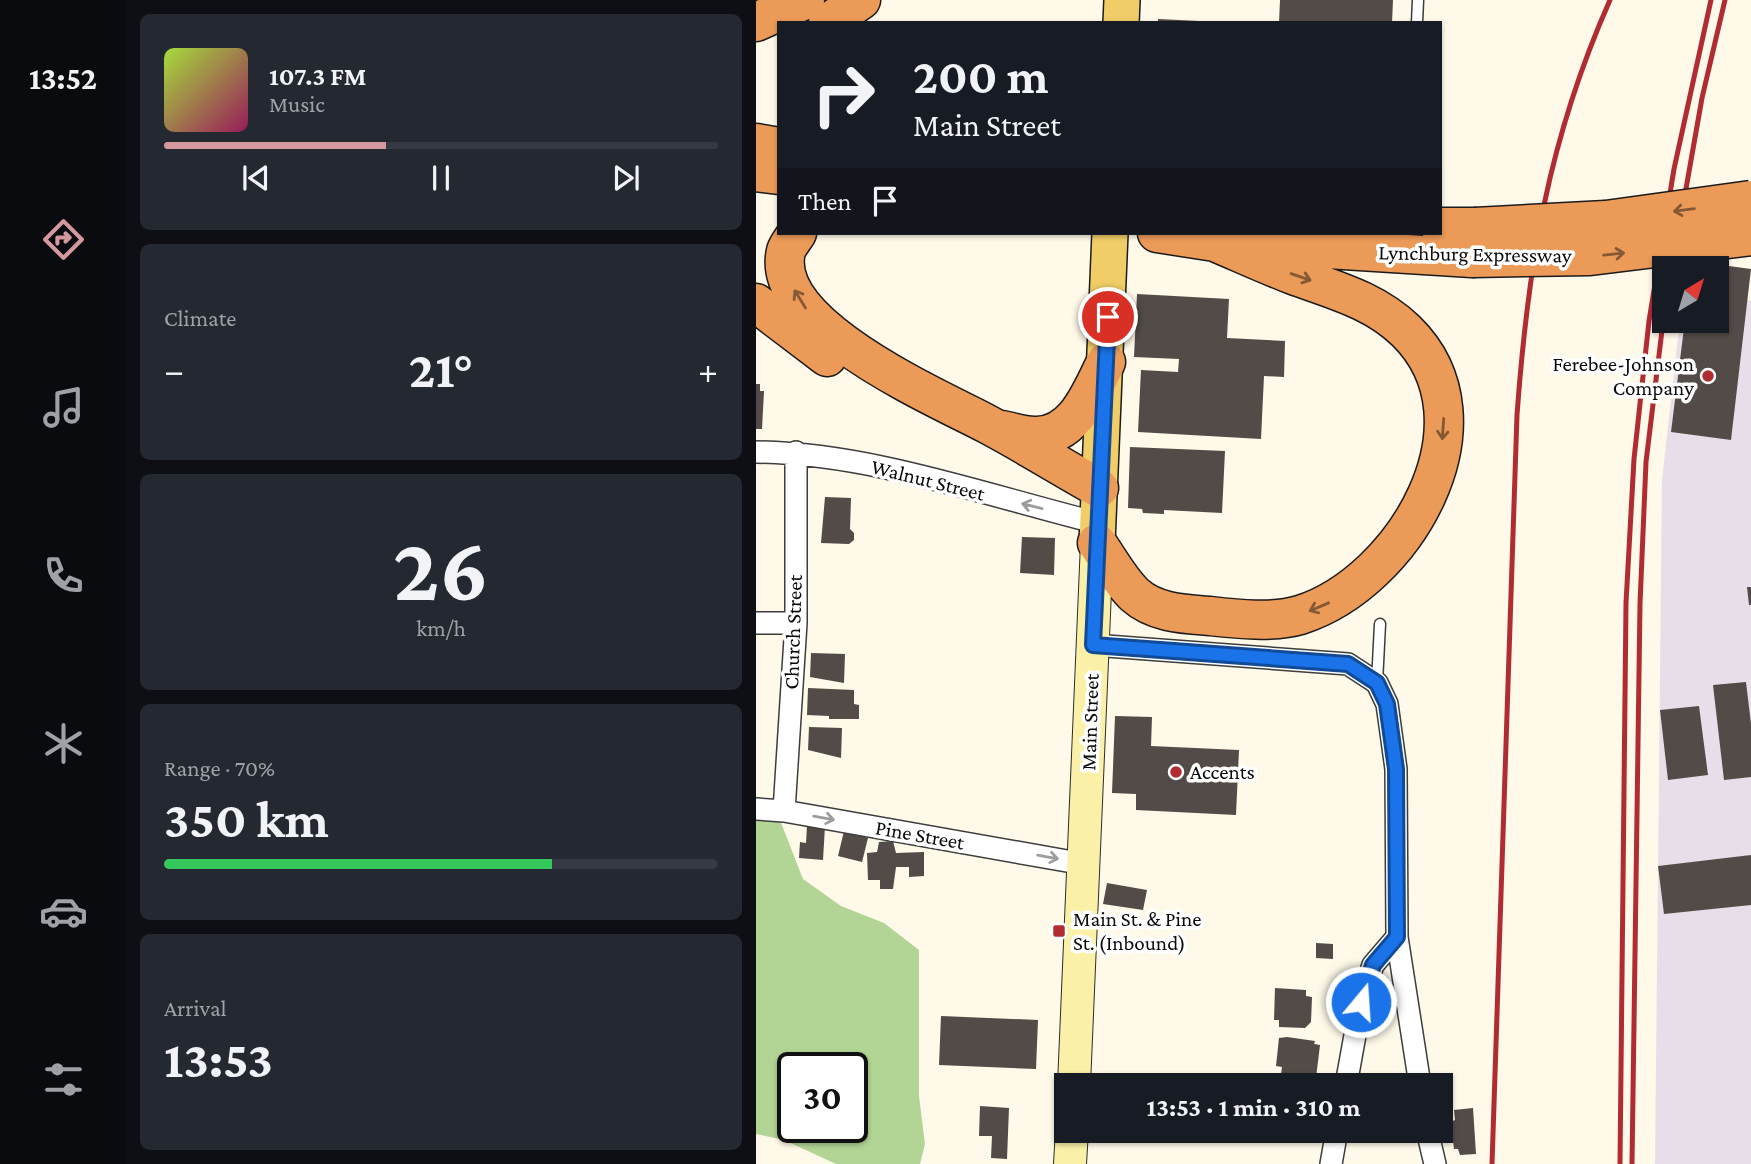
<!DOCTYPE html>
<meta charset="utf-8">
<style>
:root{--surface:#171b24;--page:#242831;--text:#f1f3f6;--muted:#9ea1a6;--line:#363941;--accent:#d4999e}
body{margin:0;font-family:"Crimson Pro",serif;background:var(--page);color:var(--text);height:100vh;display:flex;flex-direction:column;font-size:26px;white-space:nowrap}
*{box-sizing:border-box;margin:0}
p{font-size:23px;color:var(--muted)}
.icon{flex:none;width:38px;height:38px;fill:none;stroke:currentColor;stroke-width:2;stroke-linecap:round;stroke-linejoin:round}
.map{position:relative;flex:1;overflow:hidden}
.side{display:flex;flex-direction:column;gap:14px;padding:14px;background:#0d0f14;width:630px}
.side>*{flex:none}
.hud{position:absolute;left:21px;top:21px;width:665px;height:214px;border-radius:0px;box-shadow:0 2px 5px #0004;background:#171b24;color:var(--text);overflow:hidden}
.needle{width:46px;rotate:38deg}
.fabs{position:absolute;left:896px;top:256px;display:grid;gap:14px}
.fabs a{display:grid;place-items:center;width:77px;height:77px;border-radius:0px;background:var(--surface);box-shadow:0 2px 5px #0004;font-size:35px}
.speed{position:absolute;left:21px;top:1052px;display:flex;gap:14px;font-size:35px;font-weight:700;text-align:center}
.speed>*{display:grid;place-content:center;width:91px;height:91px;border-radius:50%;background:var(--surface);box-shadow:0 2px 5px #0004;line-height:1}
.speed .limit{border:4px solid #111;border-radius:10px;background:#fff;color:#111}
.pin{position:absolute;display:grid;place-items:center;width:60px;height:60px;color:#fff;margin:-30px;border:4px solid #fff;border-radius:50%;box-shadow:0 2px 7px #0007}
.me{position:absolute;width:77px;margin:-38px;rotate:18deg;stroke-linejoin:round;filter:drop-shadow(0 0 5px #0008)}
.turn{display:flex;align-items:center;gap:24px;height:147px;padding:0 21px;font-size:32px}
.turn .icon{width:91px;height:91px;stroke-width:2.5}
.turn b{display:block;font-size:49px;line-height:60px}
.then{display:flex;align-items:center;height:66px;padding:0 21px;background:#0003;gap:14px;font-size:26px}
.big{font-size:52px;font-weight:700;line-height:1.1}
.side .card{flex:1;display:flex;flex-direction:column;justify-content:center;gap:10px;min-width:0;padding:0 24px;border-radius:10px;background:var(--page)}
.side .dial{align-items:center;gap:0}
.dial b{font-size:91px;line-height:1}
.song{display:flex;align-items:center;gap:21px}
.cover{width:84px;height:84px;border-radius:10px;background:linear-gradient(135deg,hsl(80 70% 55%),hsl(330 70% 35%))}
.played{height:7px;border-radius:4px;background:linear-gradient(90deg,var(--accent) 40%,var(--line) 40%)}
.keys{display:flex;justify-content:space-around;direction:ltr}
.heat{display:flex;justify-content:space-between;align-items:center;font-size:38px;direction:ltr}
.charge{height:10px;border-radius:5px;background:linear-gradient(90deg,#34c759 70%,var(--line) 0)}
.trip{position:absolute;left:298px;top:1073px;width:399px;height:70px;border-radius:0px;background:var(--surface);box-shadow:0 2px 5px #0004;font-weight:700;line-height:70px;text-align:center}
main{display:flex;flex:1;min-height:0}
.tab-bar{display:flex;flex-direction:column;width:126px;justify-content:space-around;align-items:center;background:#090b0e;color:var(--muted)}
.tab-bar .icon{width:49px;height:49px}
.tab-bar .current{color:var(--accent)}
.tab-bar b{font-size:32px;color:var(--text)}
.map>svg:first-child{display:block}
.industrial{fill:#e8dee9}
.forest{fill:#b2d595;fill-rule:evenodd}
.building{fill:#524b47}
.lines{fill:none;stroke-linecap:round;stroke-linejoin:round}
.service-casing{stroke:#3d3d3d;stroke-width:13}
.minor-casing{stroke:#3d3d3d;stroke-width:24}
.secondary-casing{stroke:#2c2c2c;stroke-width:34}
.primary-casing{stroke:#1b1b1b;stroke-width:38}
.motorway-casing{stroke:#1b1b1b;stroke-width:41}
.service{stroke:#fff;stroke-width:10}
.minor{stroke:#fff;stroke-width:21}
.secondary{stroke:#faf0a7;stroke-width:32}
.primary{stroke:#f0cd66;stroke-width:35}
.motorway{stroke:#ec9a58;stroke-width:38}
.rail{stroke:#b12b33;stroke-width:5}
.motorway-bridge-casing{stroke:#1b1b1b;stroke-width:41;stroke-linecap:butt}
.motorway-bridge{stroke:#ec9a58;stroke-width:38}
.oneway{stroke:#865935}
.oneway2{stroke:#9d9d9d}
.route-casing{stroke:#114b97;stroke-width:18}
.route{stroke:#1a73e8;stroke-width:12}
.poi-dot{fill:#b12b33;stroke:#fff;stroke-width:2.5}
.labels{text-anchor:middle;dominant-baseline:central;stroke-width:7;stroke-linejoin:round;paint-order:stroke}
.street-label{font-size:21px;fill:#0a0a0a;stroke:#fff}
.poi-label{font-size:21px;fill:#0a0a0a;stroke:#fff;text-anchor:start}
</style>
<main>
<nav class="tab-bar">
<b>13:52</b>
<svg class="icon current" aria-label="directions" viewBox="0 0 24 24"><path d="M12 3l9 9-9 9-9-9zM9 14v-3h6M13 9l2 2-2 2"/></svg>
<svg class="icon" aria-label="music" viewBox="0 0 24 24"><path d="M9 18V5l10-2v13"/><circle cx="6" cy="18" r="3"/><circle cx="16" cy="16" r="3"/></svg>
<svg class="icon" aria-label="phone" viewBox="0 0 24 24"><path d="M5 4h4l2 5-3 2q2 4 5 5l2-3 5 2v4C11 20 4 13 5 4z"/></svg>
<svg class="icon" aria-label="climate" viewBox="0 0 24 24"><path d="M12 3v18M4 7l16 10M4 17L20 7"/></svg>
<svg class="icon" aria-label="car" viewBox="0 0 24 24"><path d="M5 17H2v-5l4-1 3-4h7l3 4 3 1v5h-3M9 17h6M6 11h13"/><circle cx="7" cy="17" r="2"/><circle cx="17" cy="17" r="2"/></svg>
<svg class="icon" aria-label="filters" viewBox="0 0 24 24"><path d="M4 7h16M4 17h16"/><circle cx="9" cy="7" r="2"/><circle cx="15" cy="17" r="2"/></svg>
</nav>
<section class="side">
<div class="card">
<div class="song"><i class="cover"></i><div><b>107.3 FM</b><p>Music</p></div></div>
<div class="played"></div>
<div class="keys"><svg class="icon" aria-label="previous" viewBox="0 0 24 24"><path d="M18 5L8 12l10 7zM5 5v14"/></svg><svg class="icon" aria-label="pause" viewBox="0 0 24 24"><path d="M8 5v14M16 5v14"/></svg><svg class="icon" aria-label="next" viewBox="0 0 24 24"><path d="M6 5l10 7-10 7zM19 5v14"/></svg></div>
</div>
<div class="card"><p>Climate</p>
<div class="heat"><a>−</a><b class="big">21°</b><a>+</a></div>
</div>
<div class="card dial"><b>26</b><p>km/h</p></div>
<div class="card"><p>Range · 70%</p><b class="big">350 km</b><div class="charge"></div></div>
<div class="card"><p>Arrival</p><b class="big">13:53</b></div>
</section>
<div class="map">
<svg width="995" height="1164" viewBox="0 0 995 1164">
<rect width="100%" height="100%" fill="#fef9e8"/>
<path class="industrial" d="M961,268L992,272L991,300L995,301V1164H899L906,480L924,320H961Z"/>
<path class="forest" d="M0,820H24L47,879L85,906L128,923L163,950V1096L169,1144L164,1164H80L28,1140L0,1134ZM37,1068H96V1127H37Z"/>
<path class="building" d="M524,0H637L636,23H523Z
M402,19L443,21V23H402Z
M936,261L995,269L975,440L915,432L929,320H961V268H935Z
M381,294L473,299L471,338L529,341L528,377L508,376L505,439L382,432L385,370L422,372L423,359L378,357Z
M0,384H4V391H8L6,429H0Z
M374,447L469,451L466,513L408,510V514L387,513L386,509L372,508Z
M69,497L95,498L94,529L98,533V540L93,544L65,543Z
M266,537L299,538L298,575L264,573Z
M991,587H995V605H993Z
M55,653L89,654L88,683L54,677Z
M990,682L995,724V777L968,780L957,685Z
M52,688L98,690V704L103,705V719H73V716L51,715Z
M943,706L952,775L912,780L904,710Z
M359,716L396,717L395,746L483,750L480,815L380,810V794L356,793Z
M53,727L86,728L85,758L52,750Z
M51,825L69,826L67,860L43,858L44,842L50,843Z
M88,831L112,838L106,862L82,856Z
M137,841L140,853L168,852V876L153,877V867H140L137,889H124V880H112L111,853L121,852L123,842Z
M995,855V905L908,914L902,866Z
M351,883L391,890L387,910L347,904Z
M560,943L577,944V959L560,958Z
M519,988L550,990V996L556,997L555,1022L549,1028L523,1027V1020H518Z
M185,1016L282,1020L280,1069L183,1065Z
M531,1037L559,1041L558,1044L564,1045L560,1078L525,1074L526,1067L520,1066L523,1038Z
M224,1106L253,1108L251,1159L235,1158L236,1136H223Z
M717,1108L720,1154L704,1155L702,1149H698L696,1134H691L690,1124L699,1120L698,1110Z"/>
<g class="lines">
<g class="service-casing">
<path id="service" d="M661,23L662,0
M621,683L624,624"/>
</g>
<g class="minor-casing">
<path id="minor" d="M0,452C114,453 232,496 342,523
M0,623H40
M337,645L592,664L621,683L631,704L640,769L641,937L617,965L605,1002L590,1085
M0,809L28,811L328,864
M28,811L40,623V452
M641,937L664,1085
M671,1130L679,1164
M575,1164L581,1130"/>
</g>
<g class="secondary-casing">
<path id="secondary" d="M318,1085L341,543
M314,1164L316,1130"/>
</g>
<g class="primary-casing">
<path id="primary" d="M365,23L366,0
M341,543L354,233"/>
</g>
<g class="motorway-casing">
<path id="motorway" d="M0,22L49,0
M72,23L105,0
M0,143L23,147
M0,172L23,175
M684,227H719
M41,233C38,238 32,245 30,251C12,325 180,397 231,424C269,444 305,467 343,488
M401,233L459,242L716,258
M0,303L71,357
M246,430C256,432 268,436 279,436C319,437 335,392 350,362
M341,543C353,560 364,581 379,595C399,613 428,614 454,616C481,619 517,623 544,615C648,582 743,422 650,331C618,300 578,290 537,275C511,265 485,253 459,242"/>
</g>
<use href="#service" class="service"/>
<use href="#minor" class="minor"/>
<use href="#secondary" class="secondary"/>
<use href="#primary" class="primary"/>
<use href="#motorway" class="motorway"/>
<path class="rail" d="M916,268L946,98L969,0
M736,1164L761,415C772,264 792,140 854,0
M864,1164L870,603L878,459L893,321L918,169L955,0
M876,1164L884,604L890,462L908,314"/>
<g class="motorway-bridge-casing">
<path id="motorway-bridge" d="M719,227L850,220L995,200
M716,258L834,256L995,236"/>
</g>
<use href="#motorway-bridge" class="motorway-bridge"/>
</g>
<defs><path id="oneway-shaft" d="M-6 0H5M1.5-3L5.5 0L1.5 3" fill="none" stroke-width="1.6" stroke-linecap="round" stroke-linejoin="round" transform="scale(1.75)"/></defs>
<g class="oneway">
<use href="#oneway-shaft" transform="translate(928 210) rotate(173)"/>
<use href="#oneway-shaft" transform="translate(858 254) rotate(-6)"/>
<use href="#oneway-shaft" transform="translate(545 277) rotate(19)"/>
<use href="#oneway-shaft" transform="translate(44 299) rotate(-122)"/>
<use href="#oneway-shaft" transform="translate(687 429) rotate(94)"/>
<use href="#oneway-shaft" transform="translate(563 607) rotate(157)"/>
</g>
<g class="oneway2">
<use href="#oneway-shaft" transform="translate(276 506) rotate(-166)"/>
<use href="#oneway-shaft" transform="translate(68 818) rotate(10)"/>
<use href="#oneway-shaft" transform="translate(292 857) rotate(10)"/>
</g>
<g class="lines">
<g class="route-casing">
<path id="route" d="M352,317L337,645L592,664L621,683L631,704L640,769L641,937L617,965L605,1002"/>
</g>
<use href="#route" class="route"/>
</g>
<g class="poi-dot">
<circle cx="952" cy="376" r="7"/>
<circle cx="420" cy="772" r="7"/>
<rect x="296" y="924" width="14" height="14" rx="3.5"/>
</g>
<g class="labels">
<g class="street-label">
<text transform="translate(719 254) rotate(1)">Lynchburg Expressway</text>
<text transform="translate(172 480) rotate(14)">Walnut Street</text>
<text transform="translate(37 632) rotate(-88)">Church Street</text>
<text transform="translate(334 722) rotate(-88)">Main Street</text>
<text transform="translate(164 835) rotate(10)">Pine Street</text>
</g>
<g class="poi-label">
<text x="938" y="364" text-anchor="end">Ferebee-Johnson<tspan x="938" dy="24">Company</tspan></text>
<text x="434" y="772">Accents</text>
<text x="317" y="919">Main St. &amp; Pine<tspan x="317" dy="24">St. (Inbound)</tspan></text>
</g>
</g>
</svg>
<div class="fabs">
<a><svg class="needle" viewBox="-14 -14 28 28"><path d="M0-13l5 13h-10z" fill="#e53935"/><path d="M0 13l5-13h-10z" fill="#9ea1a6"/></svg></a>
</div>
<div class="speed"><div class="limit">30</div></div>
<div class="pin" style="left:352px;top:317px;background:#d93025"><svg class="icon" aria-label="arrive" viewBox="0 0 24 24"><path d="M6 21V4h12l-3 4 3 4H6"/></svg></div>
<svg class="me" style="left:605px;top:1002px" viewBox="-20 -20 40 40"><circle r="17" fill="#1a73e8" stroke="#fff" stroke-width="3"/><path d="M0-11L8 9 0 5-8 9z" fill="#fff"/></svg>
<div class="trip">13:53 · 1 min · 310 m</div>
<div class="hud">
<div class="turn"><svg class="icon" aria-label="right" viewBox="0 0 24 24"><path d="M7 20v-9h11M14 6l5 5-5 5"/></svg><div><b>200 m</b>Main Street</div></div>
<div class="then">Then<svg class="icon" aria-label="arrive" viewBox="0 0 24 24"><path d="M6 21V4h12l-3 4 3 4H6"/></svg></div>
</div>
</div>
</main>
